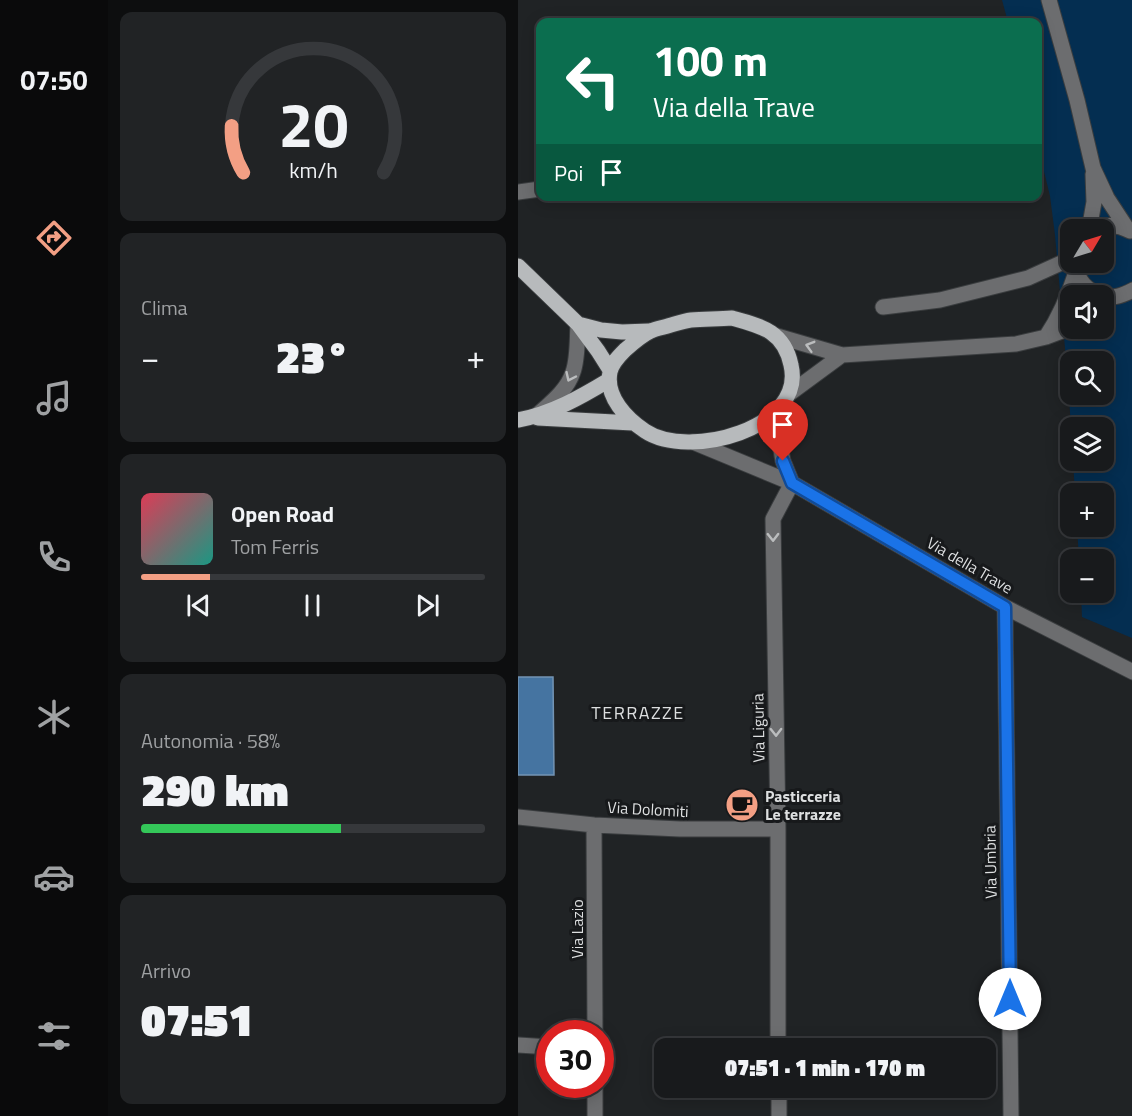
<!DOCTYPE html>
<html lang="it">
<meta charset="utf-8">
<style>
:root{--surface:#181a1c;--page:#212325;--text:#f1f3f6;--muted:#9fa1a3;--line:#36383b;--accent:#f39f84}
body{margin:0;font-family:"Titillium Web",sans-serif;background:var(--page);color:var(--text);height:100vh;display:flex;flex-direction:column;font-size:22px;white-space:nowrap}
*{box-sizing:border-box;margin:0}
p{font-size:20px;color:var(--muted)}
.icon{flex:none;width:33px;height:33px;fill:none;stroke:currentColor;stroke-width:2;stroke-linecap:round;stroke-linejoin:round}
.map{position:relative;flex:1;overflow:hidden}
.details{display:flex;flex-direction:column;gap:12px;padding:12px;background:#0d0e0f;width:410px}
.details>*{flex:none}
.guide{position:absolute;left:18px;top:18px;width:506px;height:183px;border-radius:12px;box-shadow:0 3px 15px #0003,0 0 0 2px var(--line);background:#0b6e4f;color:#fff;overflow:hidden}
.needle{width:39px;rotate:52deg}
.tools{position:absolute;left:542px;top:219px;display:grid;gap:12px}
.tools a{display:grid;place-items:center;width:54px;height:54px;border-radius:12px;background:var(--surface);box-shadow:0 3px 15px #0003,0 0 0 2px var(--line);font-size:30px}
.speed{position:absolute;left:18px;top:1020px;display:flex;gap:12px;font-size:30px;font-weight:700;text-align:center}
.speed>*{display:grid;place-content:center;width:78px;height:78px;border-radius:50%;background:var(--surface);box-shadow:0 3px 15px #0003,0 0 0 2px var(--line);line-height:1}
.speed .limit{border:9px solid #d22;background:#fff;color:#111}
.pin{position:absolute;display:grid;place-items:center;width:51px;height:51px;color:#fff;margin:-62px -26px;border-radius:50% 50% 50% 0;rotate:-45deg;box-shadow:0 0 6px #0007}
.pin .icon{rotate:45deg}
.me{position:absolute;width:66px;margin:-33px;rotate:0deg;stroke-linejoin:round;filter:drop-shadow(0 0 4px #0008)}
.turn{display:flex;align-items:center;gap:21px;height:126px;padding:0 18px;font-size:27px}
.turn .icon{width:78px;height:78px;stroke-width:2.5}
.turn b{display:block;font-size:42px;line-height:51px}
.then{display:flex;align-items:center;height:57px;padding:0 18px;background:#0003;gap:12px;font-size:22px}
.big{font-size:45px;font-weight:800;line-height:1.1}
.details .card{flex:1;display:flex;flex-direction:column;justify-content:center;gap:9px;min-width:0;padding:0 21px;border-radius:12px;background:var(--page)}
.details .dial{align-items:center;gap:0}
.dial svg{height:156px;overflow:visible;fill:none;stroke:var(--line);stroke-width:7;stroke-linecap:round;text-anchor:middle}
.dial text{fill:var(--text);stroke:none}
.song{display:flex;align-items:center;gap:18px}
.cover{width:72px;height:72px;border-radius:9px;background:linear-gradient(135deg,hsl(350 70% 55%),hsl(170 70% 35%))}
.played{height:6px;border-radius:3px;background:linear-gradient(90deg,var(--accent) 20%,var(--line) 20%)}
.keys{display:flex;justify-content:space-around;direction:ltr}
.heat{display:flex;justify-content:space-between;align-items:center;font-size:33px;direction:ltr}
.charge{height:9px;border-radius:4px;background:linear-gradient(90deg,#34c759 58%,var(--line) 0)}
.trip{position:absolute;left:136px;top:1038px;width:342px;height:60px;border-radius:12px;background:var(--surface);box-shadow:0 3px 15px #0003,0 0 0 2px var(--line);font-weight:800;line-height:60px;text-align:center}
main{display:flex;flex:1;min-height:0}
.menu{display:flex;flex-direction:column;width:108px;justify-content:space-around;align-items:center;background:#0a0a0b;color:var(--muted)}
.menu .icon{width:42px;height:42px}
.menu .active{color:var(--accent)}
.menu b{font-size:27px;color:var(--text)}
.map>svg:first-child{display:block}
.green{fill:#042e51;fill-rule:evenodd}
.water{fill:#4574a1;stroke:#7394b4;stroke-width:1.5}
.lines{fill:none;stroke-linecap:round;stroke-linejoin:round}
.minor-casing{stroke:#3a3d3f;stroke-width:17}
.major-casing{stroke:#3a3d3f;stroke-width:17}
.minor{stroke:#6c6d6f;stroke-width:15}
.major{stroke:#b7babc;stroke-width:15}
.oneway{stroke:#bbbdbe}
.route-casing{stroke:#114b97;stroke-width:15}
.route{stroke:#1a73e8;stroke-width:10}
.labels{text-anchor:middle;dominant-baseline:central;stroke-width:6;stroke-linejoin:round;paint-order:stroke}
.street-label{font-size:16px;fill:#dddfe0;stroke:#17191b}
.poi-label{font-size:16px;font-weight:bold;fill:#dddfe0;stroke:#17191b;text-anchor:start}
.neighbourhood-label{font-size:18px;letter-spacing:1.5px;fill:#dddfe0;stroke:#17191b}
</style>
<main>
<nav class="menu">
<b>07:50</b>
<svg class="icon active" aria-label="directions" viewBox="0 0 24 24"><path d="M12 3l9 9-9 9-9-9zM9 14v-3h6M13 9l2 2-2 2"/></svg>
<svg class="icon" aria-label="music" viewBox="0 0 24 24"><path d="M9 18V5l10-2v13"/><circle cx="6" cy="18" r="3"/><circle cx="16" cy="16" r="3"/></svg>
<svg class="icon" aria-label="phone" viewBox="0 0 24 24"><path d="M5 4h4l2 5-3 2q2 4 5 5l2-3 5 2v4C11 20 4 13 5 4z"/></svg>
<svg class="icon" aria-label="climate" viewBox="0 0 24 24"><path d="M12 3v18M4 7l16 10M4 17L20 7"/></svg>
<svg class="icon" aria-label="car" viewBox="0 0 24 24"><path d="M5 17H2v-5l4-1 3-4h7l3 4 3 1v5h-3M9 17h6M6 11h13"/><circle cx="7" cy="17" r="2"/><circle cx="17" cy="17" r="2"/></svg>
<svg class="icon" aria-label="filters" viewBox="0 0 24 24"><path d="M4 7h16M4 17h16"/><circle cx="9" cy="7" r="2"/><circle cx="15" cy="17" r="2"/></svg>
</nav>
<section class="details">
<div class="card dial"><svg viewBox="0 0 100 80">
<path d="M14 69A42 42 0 1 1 86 69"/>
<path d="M14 69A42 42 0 0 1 8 45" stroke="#f39f84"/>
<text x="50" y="56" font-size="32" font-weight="700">20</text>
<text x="50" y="72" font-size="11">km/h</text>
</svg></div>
<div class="card"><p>Clima</p>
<div class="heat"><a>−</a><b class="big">23°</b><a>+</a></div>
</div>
<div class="card">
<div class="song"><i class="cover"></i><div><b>Open Road</b><p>Tom Ferris</p></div></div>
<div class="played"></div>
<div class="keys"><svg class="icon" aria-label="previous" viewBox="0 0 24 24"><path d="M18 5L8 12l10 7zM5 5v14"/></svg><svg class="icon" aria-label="pause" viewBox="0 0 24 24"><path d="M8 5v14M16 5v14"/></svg><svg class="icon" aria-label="next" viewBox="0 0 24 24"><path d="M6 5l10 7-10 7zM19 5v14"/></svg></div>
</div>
<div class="card"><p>Autonomia · 58%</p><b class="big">290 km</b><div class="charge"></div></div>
<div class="card"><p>Arrivo</p><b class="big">07:51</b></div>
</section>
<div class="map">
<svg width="615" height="1116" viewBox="0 0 615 1116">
<rect width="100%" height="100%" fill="#202325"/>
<path class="green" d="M484,0H614V638L564,617L563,593L585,592V560L561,559L559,527L585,526V494L557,493L555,461L585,460V428L553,427L550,382L537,235L532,196L519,143V22H490ZM552,230H585V262H552ZM552,296H585V328H552ZM552,362H585V394H552Z"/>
<path class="water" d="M0,677H35L36,775H0Z"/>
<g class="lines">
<g class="minor-casing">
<path id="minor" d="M531,0L559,100L575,168L589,198L610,230
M0,192L22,189
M571,230L576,202L575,174
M577,230C589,223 601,225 612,231
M558,265C559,281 570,291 584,296
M585,296C596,299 605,295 615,290
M365,307L422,300L510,278L552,259
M259,336L324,355L498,344L528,337L552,328
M528,337C542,316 550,297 558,272
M271,394L324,355
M259,411L260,434L265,461L274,483
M17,417C31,404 49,391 55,372C60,358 59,339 60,324
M175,442L274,483L487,607L615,672
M487,607L493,1116
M0,817L76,825L162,829H260
M76,825L77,1034
M0,1045L32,1047
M260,1048V829L255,519L274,483
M77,1084V1116
M261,1088V1116"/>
</g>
<g class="major-casing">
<path id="major" d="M0,266L60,324L80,351L92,370
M214,318C243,326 266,331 273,365C288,429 170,460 127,431C109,419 87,397 92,372C94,363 101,356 107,350C115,343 124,335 133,331C137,329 142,328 146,327C155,325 164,321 173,320C186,319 200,319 214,318Z
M60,324L83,330L104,332L131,331
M20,418L115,423
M0,420C33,414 63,397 91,380"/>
</g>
<use href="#minor" class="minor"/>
<use href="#major" class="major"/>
</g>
<defs><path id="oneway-chevron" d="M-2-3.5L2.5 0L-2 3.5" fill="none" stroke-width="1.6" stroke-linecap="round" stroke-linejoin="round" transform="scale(1.5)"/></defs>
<g class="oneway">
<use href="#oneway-chevron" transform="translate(292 346) rotate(-164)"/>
<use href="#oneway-chevron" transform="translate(52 377) rotate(115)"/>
<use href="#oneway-chevron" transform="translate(255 537) rotate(89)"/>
<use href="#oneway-chevron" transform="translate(258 732) rotate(89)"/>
</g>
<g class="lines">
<g class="route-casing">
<path id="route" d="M265,461L274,483L487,607L492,999"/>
</g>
<use href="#route" class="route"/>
</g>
<defs>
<g id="cafe-disc" transform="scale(1.725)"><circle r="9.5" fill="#f39f84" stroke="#17191b"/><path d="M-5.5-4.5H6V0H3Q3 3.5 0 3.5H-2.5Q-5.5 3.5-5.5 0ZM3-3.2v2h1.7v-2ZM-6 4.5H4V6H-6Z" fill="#111"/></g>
</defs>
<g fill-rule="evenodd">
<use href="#cafe-disc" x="224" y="805"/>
</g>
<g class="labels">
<g class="street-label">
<text transform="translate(452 565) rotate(30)">Via della Trave</text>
<text transform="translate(240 728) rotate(-91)">Via Liguria</text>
<text transform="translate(130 809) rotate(3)">Via Dolomiti</text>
<text transform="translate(472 862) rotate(-91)">Via Umbria</text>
<text transform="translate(59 929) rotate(-90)">Via Lazio</text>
</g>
<g class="poi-label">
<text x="247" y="796">Pasticceria<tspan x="247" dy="18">Le terrazze</tspan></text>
</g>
<g class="neighbourhood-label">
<text x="120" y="712">TERRAZZE</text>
</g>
</g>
</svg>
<div class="tools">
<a><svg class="needle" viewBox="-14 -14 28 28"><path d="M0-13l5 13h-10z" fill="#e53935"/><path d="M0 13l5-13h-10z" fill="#9fa1a3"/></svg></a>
<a><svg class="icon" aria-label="sound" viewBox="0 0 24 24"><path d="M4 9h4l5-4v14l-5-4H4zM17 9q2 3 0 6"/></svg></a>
<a><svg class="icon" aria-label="search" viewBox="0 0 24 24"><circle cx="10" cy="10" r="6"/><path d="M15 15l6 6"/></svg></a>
<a><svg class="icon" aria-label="layers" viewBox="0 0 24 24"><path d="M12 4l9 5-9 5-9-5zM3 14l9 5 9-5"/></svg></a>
<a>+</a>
<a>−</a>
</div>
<div class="speed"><div class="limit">30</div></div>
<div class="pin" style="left:265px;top:461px;background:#d93025"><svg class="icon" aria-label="arrive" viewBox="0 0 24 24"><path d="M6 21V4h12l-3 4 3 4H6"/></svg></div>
<svg class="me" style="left:492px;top:999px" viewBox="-20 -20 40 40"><circle r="19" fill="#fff"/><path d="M0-13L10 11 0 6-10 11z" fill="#1a73e8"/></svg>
<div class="trip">07:51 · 1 min · 170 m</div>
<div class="guide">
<div class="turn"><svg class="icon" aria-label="left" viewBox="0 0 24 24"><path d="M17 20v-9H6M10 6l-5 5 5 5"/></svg><div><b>100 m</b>Via della Trave</div></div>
<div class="then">Poi<svg class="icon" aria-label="arrive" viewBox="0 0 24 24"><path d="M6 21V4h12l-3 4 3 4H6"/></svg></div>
</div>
</div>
</main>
